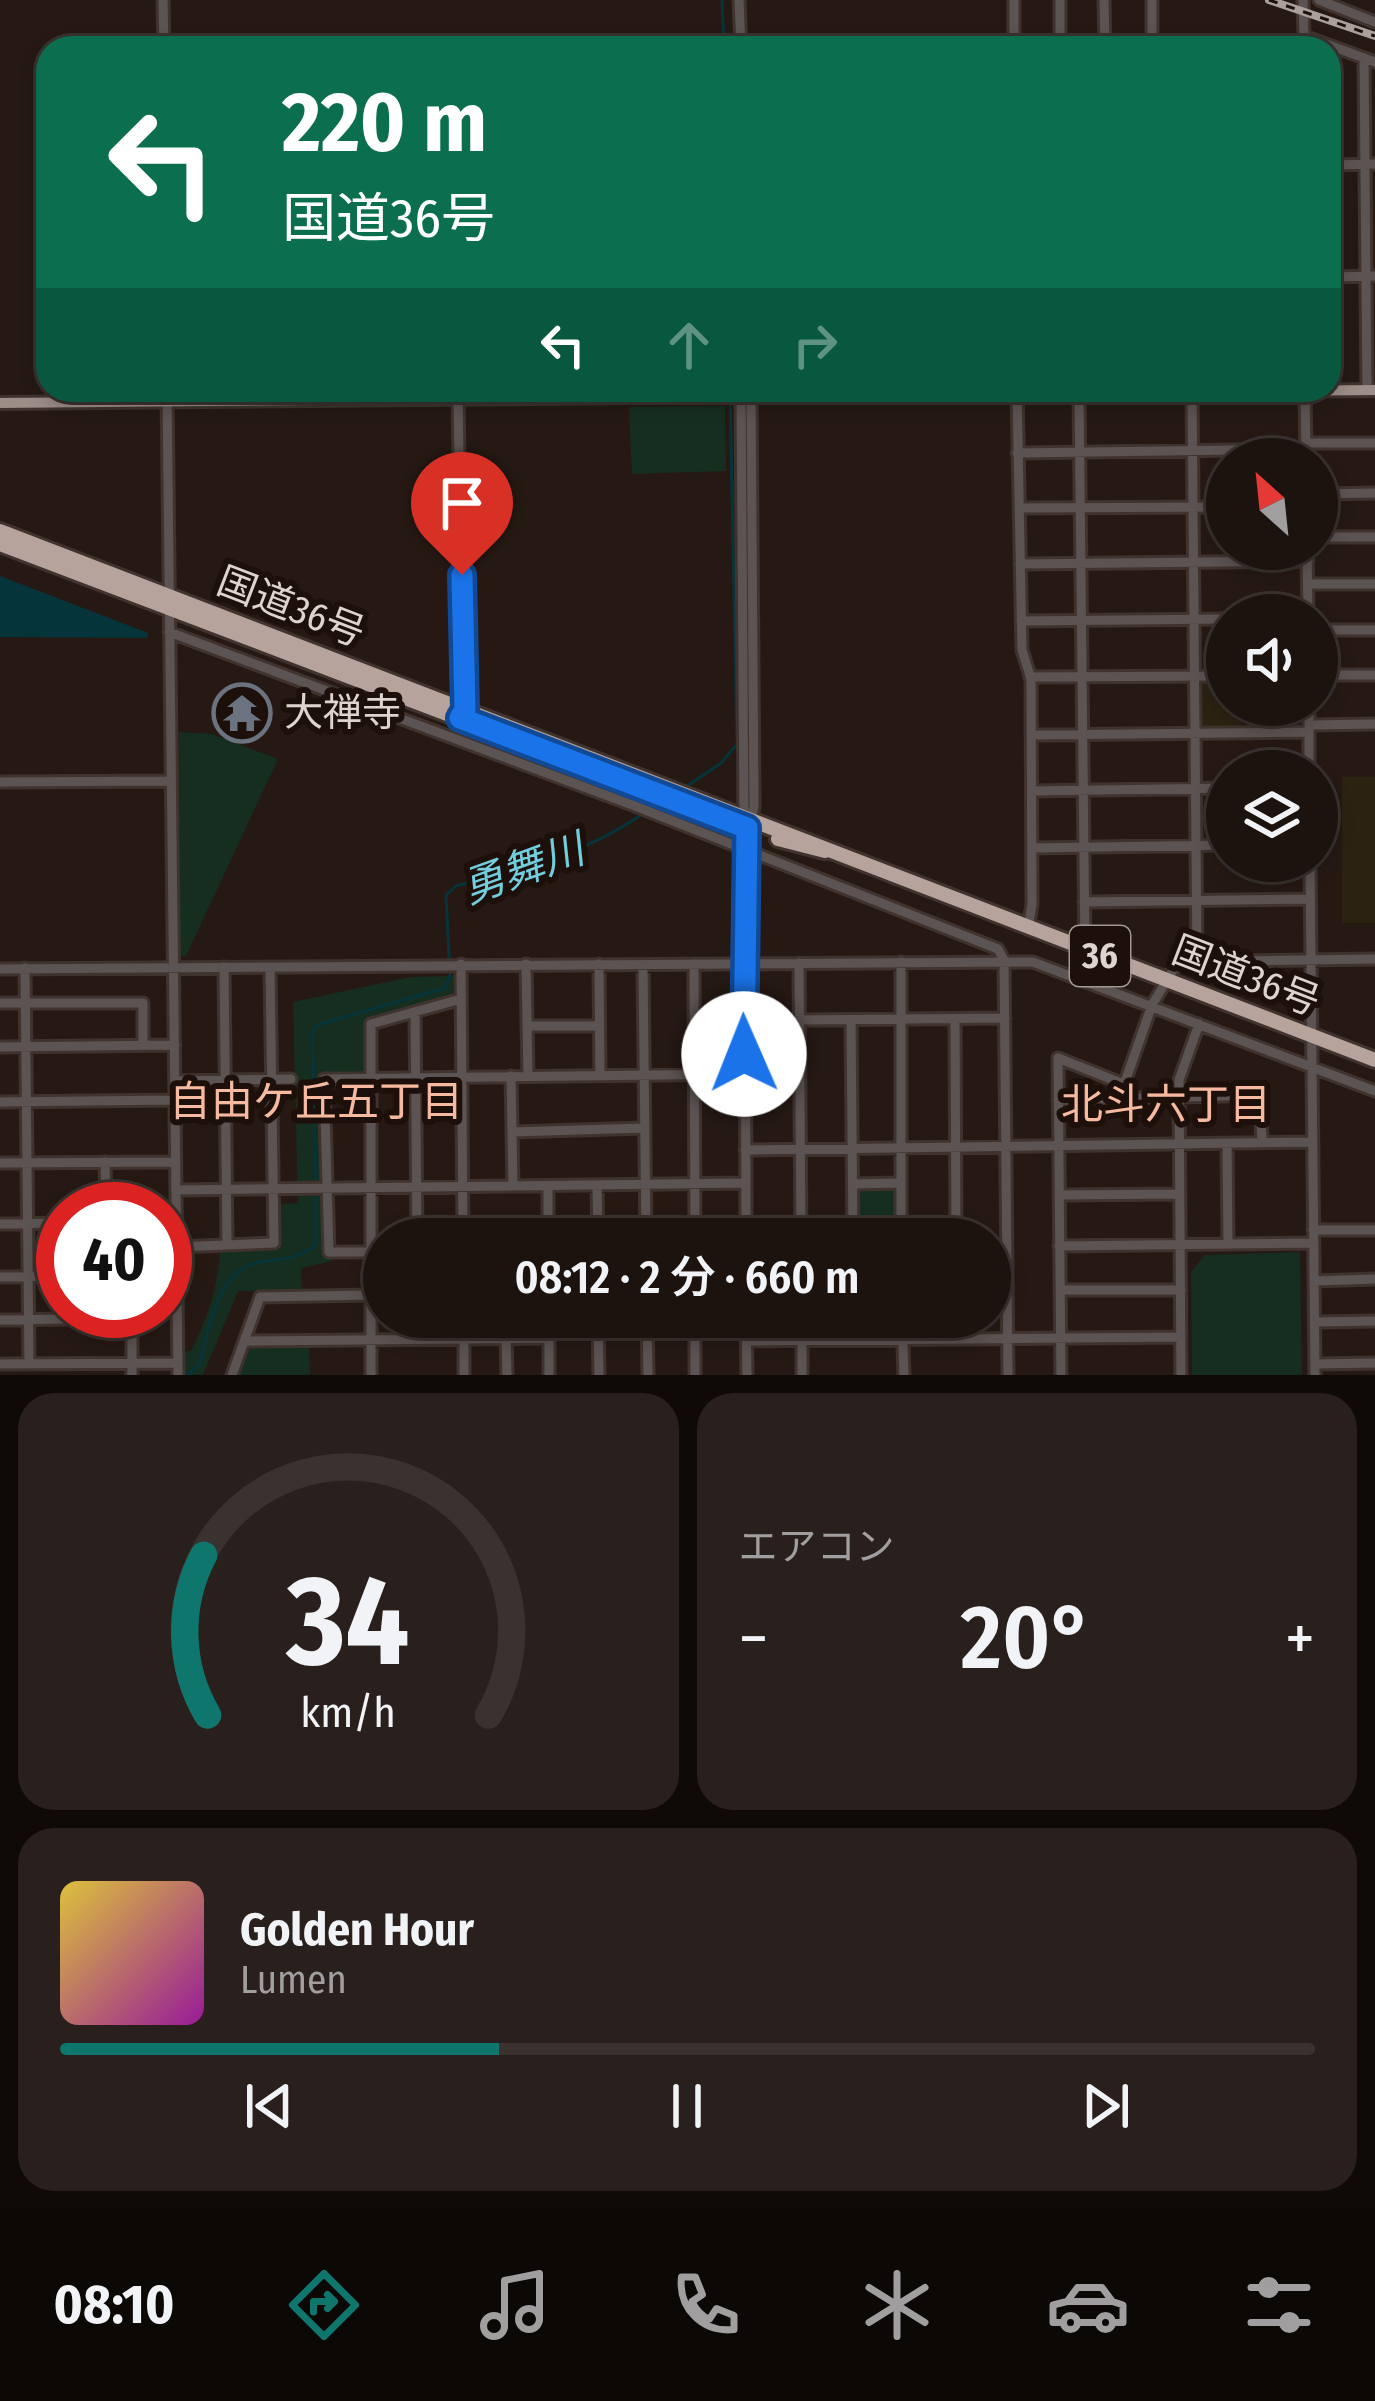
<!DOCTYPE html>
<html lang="ja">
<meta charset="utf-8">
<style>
:root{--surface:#1c130f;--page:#29201d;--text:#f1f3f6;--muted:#a09e9e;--line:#3a322f;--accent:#0f766e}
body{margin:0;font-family:"Fira Sans Condensed","Noto Sans JP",sans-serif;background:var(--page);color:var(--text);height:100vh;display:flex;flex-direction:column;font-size:45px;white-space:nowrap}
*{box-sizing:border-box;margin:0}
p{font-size:39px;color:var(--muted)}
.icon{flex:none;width:66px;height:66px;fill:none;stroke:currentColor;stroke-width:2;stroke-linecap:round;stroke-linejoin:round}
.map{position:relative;height:1375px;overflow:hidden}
.side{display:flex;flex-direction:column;gap:18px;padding:18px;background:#0f0a08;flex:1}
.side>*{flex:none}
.banner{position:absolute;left:36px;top:36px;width:1305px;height:366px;border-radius:36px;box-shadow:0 6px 18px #0003,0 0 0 3px var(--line);background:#0b6e4f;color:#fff;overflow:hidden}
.needle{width:78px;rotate:333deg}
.fabs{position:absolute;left:1206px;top:438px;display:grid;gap:24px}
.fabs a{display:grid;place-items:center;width:132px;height:132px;border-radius:50%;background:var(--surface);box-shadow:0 6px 18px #0003,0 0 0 3px var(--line);font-size:60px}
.speed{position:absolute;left:36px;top:1182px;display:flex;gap:24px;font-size:60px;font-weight:700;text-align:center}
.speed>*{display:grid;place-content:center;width:156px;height:156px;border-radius:50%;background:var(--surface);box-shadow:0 6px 18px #0003,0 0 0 3px var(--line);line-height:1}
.speed .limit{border:18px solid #d22;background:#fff;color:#111}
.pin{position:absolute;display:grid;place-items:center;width:102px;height:102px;color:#fff;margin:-123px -51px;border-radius:50% 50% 50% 0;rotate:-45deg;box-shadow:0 0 12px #0007}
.pin .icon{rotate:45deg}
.me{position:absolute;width:132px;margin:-66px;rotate:359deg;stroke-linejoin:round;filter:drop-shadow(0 0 9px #0008)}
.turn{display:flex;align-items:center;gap:42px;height:252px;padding:0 48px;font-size:54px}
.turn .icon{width:156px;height:156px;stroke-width:2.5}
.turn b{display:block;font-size:84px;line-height:102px}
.lanes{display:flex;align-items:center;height:114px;padding:0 48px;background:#0003;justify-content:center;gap:60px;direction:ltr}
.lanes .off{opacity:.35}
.big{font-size:90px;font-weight:600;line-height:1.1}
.side .card{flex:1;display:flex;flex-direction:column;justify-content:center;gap:18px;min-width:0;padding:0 42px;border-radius:36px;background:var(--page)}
.side .dial{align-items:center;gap:0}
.dial svg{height:312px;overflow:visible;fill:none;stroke:var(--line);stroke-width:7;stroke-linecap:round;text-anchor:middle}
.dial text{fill:var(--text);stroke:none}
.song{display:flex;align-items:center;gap:36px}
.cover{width:144px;height:144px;border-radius:18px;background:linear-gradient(135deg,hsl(50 70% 55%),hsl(300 70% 35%))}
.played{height:12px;border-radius:6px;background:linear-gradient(90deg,var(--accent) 35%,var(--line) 35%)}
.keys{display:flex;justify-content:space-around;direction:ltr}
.heat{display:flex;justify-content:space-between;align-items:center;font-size:66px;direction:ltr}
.side .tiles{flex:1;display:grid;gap:18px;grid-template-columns:1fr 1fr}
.card:last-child{grid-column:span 2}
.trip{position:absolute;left:363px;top:1218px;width:648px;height:120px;border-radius:60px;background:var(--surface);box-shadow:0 6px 18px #0003,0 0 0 3px var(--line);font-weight:600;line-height:120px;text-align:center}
.menu{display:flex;height:192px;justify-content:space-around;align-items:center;background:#0b0806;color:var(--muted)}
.menu .icon{width:84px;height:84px}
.menu .active{color:var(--accent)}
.menu b{font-size:54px;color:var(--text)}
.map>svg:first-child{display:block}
.education{fill:#2c2212}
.green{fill:#152e1f}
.water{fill:#05353b}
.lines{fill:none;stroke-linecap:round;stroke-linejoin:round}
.stream{stroke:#05353b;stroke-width:3}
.minor-casing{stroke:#40332e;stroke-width:15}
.major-casing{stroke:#40332e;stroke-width:16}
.highway-casing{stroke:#40332e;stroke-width:20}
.minor{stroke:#5c5452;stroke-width:9}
.major{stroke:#9c8d87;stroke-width:10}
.highway{stroke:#b6a39c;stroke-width:14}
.rail-casing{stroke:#aba09b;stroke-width:8}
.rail{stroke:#1d100b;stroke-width:3;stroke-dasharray:9;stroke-linecap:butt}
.route-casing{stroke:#114b97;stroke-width:30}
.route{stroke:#1a73e8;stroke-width:21}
.labels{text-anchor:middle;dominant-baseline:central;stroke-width:12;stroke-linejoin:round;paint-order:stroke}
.shield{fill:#1d100b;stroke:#a39894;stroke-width:3}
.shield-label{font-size:36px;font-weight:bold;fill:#ddd3cf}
.street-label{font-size:39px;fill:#ddd3cf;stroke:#1d100b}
.poi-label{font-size:39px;fill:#ddd3cf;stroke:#1d100b;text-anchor:start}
.water-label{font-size:42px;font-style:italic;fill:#72cede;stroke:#1d100b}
.neighbourhood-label{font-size:42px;fill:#f7b9a0;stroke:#1d100b}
</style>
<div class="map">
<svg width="1375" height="1375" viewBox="0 0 1375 1375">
<rect width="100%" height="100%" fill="#261914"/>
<path class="education" d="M1197,679H1227V705H1242V728L1197,729Z
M1342,777H1375V923H1342Z"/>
<path class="green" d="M725,406L726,471L632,474L629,407Z
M179,732L212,734L278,759L186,956H180Z
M454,976L453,996L367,1022V1075L320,1077L323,1255L331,1256L332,1261L301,1268L302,1290L238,1291L203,1375H184V1352L191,1351C207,1320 218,1287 220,1252L277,1250L276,1205L298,1203L293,1002L411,977Z
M899,1186L897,1239H856V1187Z
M1300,1252L1302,1375H1192L1191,1272L1205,1255Z
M246,1345H309L310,1375H236Z"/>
<path class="water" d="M0,576L148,633L147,638L0,637Z"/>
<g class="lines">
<path class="stream" d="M722,0L724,48
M687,786L721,763L737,744L730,390
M649,809L661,802
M316,1183L312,1034L317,1025L445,988L450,976L446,895L456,886C523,868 583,855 641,815
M187,1375L199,1365C209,1328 217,1268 261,1262C282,1259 299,1259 316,1244V1193"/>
<g class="minor-casing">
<path id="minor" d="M163,0L164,48
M739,0L741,48
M1014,0V48
M1060,0V47
M1104,0L1105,46
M1152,0V48
M1303,0L1304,37
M1319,0L1375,22
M1304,36L1375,62
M1014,48L1303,44
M1364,58L1367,390
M1329,165L1375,164
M1329,277L1375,276
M167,390L178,1375
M741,390L744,817
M1017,390L1022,650L1031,679L1032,904L1028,929
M1305,390L1306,459
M1192,391L1197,960
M1079,392L1085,950
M458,396L463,714
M1306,443H1375
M1017,453L1306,449
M1317,494L1375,493
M1020,508L1227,507
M1317,537H1375
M1307,549L1308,615
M1020,564L1308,561
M1308,584H1375
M1021,621L1227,619
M1317,630H1375
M169,632L635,806L998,949L1004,960L1008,1375
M1317,675H1375
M1030,677L1227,676
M1309,705V771
M1309,725L1375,724
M1031,735L1309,732
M0,782L168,781
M1032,791L1227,788
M1032,848L1227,845
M1310,861L1315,1375
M1084,902L1310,899
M901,962V1239
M799,963L801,1239
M461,964L463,1239
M526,964L528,1076
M599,964L600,1076
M694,964L695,1239
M643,965L646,1239
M224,967L227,1245
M25,968L29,1364
M0,969L1033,962L1375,1091
M1079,977L1090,952
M0,1003H143V1045
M415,1012L417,1239
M955,1019L956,1239
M800,1020L1005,1018
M851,1020L853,1239
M527,1026H599
M0,1047L175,1045
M744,1054L800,1053
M511,1076L513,1186
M175,1081L291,1079
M1119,1099L1152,1005L1178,962L1375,959
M1058,1100L1260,1095L1262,1143
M0,1102L175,1100
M512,1132L644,1128
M1227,1144L1228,1243
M745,1150L1312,1142
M105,1162L106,1209
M0,1163L176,1162
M853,1184L901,1183
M597,1185L598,1239
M548,1186V1239
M176,1190L745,1183
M1059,1195L1180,1194
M0,1224L63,1223
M1313,1230H1375
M746,1239L745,852L754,806L751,390
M1059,1246L1314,1243
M177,1247L274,1243L270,967
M384,1252H329L324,1079L744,1074
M0,1277L63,1276
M1314,1281L1375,1279
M1060,1290H1181
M132,1311V1375
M417,1317V1339
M464,1317V1375
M549,1317V1375
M598,1317L599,1375
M647,1317L648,1375
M695,1317V1375
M746,1317L747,1375
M802,1317V1375
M854,1317V1339
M902,1317L904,1375
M958,1317V1338
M0,1320L132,1318
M1315,1322L1375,1321
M506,1339L507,1375
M244,1341L549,1338
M747,1341L1181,1337
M0,1364L177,1363
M1315,1364L1375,1363
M232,1375L260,1297L370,1295
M371,1375V1024L461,999
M1061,1375L1058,1058L1121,1083
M1181,1375L1179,1080L1199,1024"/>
</g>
<g class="major-casing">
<path id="major" d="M0,403L1375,390"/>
</g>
<g class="highway-casing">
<path id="highway" d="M0,531L1375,1060
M0,544L539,749
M778,839L825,851"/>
</g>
<use href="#minor" class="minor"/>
<use href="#major" class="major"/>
<use href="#highway" class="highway"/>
<g class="rail-casing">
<path id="rail" d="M1269,0L1375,36"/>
</g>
<use href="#rail" class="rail"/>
</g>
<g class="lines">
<g class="route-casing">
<path id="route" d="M462,575L465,710L460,718L747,828L744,1054"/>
</g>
<use href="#route" class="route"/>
</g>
<defs>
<g id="temple-ring" transform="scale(3)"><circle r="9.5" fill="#1d100b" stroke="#6b7280" stroke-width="1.5"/><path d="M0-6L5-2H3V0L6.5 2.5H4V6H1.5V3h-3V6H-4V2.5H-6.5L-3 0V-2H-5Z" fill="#6b7280"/></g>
</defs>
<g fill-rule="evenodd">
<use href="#temple-ring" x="242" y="713"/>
</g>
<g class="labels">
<rect class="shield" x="1070" y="926" width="60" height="60" rx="9"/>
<g class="shield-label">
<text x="1100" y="956">36</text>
</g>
<g class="street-label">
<text transform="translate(291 607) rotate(21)">国道36号</text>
<text transform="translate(1246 976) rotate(21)">国道36号</text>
</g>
<g class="poi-label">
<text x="284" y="713">大禅寺</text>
</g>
<g class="water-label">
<text transform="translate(523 869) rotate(-20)">勇舞川</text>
</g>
<g class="neighbourhood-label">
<text x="316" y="1102">自由ケ丘五丁目</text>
<text x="1166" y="1105">北斗六丁目</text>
</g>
</g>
</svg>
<div class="fabs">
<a><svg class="needle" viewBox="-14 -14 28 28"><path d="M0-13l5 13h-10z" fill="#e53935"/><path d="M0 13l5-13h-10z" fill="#a09e9e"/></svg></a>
<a><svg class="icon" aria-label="sound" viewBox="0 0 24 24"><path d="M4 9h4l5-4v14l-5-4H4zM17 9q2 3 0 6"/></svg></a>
<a><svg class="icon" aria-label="layers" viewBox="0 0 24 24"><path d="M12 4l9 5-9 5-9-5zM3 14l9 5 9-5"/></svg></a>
</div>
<div class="speed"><div class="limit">40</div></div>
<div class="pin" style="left:462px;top:575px;background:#d93025"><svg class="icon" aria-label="arrive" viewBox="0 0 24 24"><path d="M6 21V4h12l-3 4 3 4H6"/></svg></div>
<svg class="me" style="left:744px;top:1054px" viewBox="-20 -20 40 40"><circle r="19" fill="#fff"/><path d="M0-13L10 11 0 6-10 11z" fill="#1a73e8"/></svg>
<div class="trip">08:12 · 2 分 · 660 m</div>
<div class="banner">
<div class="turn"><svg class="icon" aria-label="left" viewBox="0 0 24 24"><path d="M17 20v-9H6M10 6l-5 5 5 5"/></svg><div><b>220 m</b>国道36号</div></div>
<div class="lanes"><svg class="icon" aria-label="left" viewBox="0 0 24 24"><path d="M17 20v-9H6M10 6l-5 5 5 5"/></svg><svg class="icon off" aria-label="ahead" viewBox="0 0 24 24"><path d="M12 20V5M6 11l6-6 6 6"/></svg><svg class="icon off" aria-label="right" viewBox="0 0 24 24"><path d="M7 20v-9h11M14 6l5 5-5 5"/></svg></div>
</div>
</div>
<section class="side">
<div class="tiles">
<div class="card dial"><svg viewBox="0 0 100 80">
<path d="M14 69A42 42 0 1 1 86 69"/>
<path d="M14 69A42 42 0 0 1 13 28" stroke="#0f766e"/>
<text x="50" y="56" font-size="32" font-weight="700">34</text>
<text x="50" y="72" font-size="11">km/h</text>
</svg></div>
<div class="card"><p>エアコン</p>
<div class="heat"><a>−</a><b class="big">20°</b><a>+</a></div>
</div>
<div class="card">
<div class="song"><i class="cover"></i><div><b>Golden Hour</b><p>Lumen</p></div></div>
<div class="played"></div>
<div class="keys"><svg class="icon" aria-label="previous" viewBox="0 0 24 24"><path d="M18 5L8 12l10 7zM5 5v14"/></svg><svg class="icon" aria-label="pause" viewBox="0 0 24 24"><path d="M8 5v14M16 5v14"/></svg><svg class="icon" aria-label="next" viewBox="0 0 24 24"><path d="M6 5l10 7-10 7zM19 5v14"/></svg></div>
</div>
</div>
</section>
<nav class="menu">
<b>08:10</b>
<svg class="icon active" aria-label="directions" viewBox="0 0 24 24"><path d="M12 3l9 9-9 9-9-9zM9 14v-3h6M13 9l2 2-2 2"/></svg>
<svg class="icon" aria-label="music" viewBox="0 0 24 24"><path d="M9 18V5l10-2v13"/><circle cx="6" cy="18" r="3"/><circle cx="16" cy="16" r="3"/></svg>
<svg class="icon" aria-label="phone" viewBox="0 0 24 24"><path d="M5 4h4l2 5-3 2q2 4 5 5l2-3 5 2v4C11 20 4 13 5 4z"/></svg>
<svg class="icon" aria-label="climate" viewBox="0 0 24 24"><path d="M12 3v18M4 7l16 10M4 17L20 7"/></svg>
<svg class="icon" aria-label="car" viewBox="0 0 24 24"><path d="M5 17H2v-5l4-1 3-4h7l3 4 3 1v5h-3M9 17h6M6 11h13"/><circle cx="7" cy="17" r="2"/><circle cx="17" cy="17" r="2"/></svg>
<svg class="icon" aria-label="filters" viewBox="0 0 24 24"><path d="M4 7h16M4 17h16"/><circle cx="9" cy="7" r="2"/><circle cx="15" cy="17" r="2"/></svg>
</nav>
